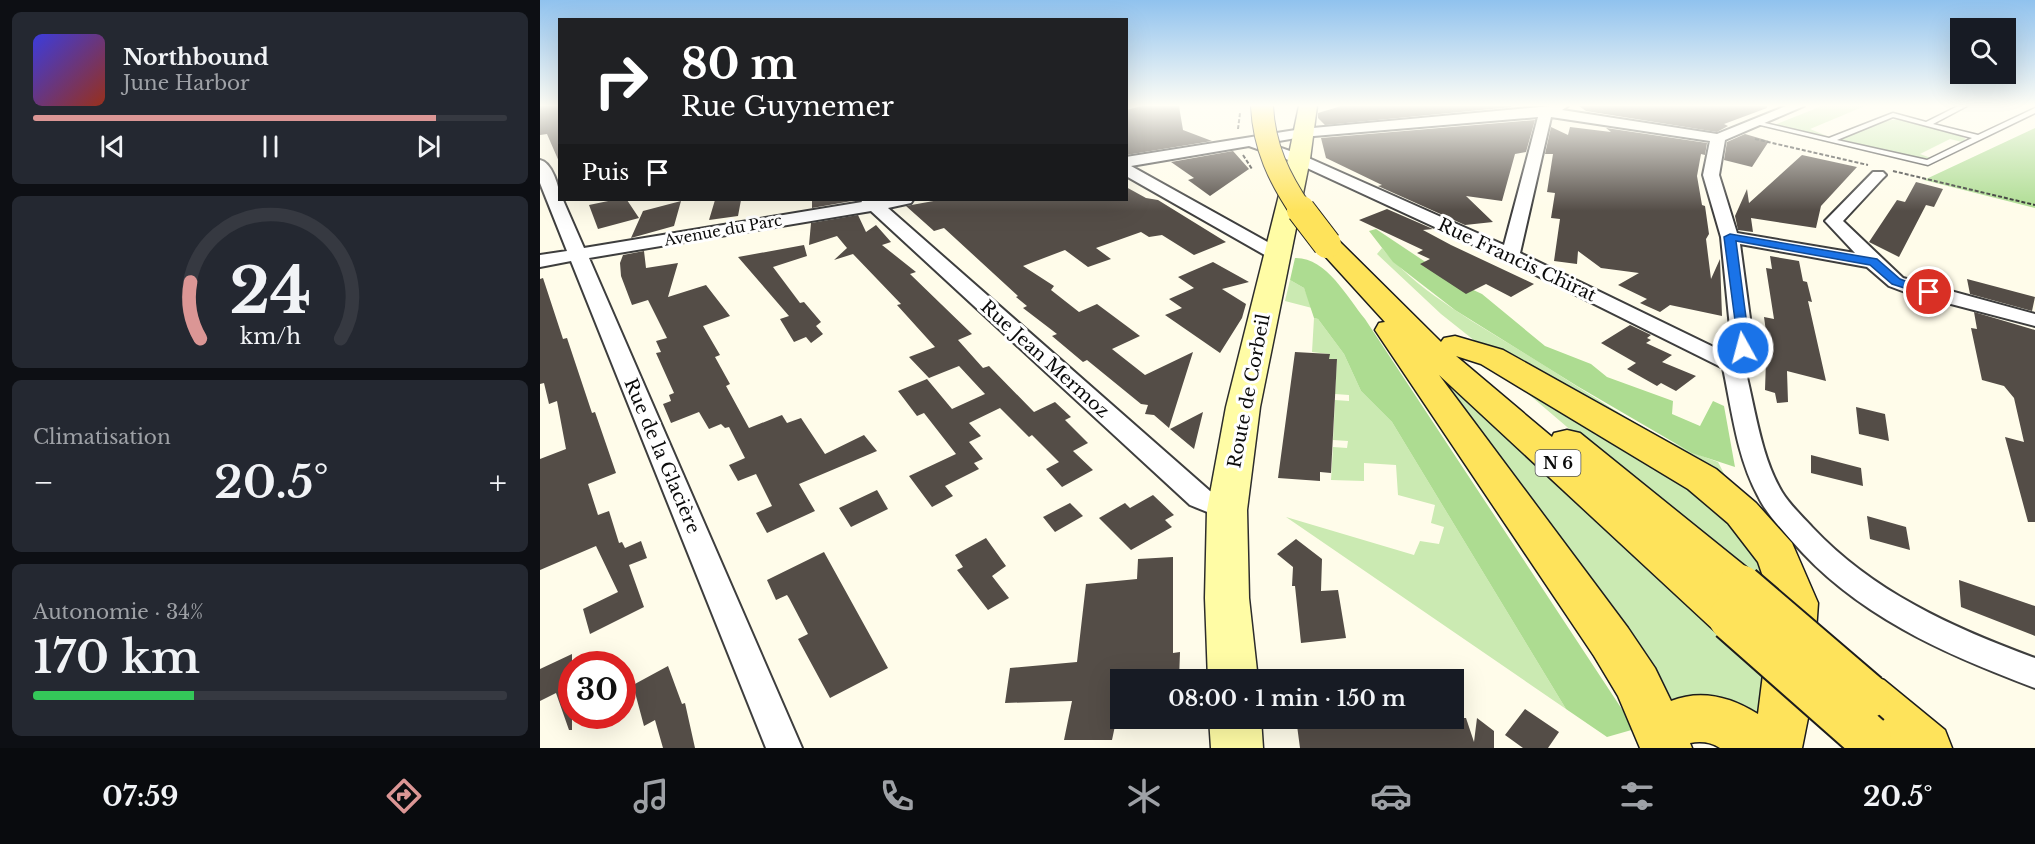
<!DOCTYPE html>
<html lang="fr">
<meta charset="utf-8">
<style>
:root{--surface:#171b24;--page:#242831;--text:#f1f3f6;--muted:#9ea1a6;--line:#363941;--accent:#db9695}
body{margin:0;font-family:"Libre Baskerville",serif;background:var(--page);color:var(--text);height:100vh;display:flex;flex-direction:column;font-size:22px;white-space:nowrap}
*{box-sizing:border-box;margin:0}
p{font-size:20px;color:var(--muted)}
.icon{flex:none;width:33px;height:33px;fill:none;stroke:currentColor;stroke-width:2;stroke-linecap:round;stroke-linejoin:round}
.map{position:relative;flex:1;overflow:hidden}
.panel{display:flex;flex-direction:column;gap:12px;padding:12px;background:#0d0f14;width:540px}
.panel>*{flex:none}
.guide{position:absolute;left:18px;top:18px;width:570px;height:183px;border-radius:0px;box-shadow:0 6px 24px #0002;background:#202124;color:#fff;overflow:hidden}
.fabs{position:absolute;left:1410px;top:18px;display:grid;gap:12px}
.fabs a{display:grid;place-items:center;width:66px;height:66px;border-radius:0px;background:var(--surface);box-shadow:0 6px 24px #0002;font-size:30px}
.speed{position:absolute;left:18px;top:651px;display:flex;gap:12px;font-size:30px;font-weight:700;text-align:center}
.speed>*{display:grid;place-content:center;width:78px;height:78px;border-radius:50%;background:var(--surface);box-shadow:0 6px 24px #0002;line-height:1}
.speed .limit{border:9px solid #d22;background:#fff;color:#111}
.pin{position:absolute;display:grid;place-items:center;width:51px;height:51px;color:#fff;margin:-26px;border:3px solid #fff;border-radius:50%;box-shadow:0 2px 6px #0007}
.me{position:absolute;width:66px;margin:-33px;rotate:353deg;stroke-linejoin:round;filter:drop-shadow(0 0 4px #0008)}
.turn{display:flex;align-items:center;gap:21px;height:126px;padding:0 24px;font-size:27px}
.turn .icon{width:78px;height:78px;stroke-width:2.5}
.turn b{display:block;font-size:42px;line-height:51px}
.then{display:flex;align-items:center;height:57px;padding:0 24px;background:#0003;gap:12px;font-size:22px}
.big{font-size:45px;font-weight:600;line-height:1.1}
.panel .widget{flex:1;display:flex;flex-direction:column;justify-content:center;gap:9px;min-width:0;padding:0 21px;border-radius:9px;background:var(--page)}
.panel .dial{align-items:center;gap:0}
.dial svg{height:156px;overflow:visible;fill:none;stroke:var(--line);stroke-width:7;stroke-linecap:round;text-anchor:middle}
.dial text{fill:var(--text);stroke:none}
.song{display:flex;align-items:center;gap:18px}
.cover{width:72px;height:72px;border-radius:9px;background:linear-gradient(135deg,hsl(240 70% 55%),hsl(10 70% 35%))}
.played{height:6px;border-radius:3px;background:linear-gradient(90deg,var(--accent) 85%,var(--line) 85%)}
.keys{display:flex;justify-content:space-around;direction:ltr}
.heat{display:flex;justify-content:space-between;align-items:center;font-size:33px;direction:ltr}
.charge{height:9px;border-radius:4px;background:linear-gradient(90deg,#34c759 34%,var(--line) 0)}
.trip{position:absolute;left:570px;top:669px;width:354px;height:60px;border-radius:0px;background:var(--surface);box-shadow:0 6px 24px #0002;font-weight:600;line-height:60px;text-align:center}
.menu{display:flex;height:96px;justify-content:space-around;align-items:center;background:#090b0e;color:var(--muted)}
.menu .icon{width:42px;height:42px}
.menu .current{color:var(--accent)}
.menu b{font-size:27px;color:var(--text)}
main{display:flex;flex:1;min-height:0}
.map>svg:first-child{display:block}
.green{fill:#cbeab2}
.forest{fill:#addc91}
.building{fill:#544d47}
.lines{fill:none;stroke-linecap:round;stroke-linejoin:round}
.service-casing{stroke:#3e3e3e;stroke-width:3}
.minor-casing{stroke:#3e3e3e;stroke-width:4}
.secondary-casing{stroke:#2d2d2d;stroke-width:3}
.primary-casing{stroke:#1c1c1c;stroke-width:3}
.path{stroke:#2d2d2d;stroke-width:2;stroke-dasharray:4 2;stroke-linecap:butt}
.service{fill:#fff;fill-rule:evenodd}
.minor{fill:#fff;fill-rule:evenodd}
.secondary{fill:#fffca5;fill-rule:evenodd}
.primary{fill:#fee35b;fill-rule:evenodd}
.primary-bridge-far2-casing{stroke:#1c1c1c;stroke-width:24;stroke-linecap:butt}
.primary-bridge-far1-casing{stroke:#1c1c1c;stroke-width:30;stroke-linecap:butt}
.primary-bridge-casing{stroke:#1c1c1c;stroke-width:50;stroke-linecap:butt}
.primary-bridge-far2{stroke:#fee35b;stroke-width:22}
.primary-bridge-far1{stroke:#fee35b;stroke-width:28}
.primary-bridge{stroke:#fee35b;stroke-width:46}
.route{fill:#1a73e8;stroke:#114b97;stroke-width:1.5}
.labels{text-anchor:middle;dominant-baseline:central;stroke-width:6;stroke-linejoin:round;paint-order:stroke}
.far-street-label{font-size:15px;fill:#0b0b0b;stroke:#fff}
.shield{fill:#fff;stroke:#545454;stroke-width:1.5}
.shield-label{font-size:16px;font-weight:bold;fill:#0b0b0b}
.street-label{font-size:18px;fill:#0b0b0b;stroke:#fff}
</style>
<main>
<section class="panel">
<div class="widget">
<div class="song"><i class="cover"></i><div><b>Northbound</b><p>June Harbor</p></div></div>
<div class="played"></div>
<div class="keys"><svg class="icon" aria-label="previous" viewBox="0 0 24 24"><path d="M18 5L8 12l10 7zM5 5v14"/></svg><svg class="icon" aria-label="pause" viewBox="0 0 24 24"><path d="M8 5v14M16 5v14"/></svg><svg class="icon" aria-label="next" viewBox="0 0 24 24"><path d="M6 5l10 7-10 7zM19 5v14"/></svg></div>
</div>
<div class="widget dial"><svg viewBox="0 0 100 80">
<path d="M14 69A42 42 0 1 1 86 69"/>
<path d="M14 69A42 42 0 0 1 9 40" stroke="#db9695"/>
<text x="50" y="56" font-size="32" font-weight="700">24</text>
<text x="50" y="72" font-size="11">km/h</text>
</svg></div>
<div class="widget"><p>Climatisation</p>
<div class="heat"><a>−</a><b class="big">20.5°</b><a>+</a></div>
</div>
<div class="widget"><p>Autonomie · 34%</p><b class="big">170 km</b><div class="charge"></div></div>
</section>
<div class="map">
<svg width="1495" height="748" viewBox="0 0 1495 748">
<rect width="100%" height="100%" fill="#fffcea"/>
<path class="green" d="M1282,106H1325L1270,129L1287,136L1234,125Z
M1361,119L1414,132L1426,139L1422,142L1410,139L1380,154L1391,158L1381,159L1299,139L1344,121Z
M842,248C878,293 948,330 997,361C1052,395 1117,441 1178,462L1197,499L940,345L901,314L837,254Z
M750,280L764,288L772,308L745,301Z
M774,318L778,319L804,354L821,391L852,422L1026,709L746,517L874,555L880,541L899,544L904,527L891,523L895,505L858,495L856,465L824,463V481L791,480L793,447L807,448L808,441L793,440L795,400L809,401V395L795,394L797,359H789V354L772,352Z
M904,384H909L1187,635L1185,643L1227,681L1216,724L1128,711Z
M979,386L1145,475L1209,538L1234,591L1123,509Z"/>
<path class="forest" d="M1495,128V208L1384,180Z
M836,229L914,281L942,294L1005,346L1051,364L1067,377L1133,401L1132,414L1160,426L1173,401L1184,406L1195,467L1152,453L1037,386L915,310L853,262L829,231Z
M755,258C786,257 807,297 825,319L1095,729L1067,737L1026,709L852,422L821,391L804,354L778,319L774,318L764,288L750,280Z"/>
<path class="building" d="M0,106H20V164L7,134L0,135Z
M602,106H639L643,130L672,141L586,155V110Z
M801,106H970L972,107L785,125L778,118V113Z
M1039,106H1227V108L1184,124L1188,126L1177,132L1046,111Z
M995,120L986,152L975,154L962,201L926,196L953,222L925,225L838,186L842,185L786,158L781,138Z
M1011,127L1028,135L1030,127L1071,132L1066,128L1167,143L1165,155L1161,154L1157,176L1162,205L1165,206L1169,234L1166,239L1171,279L1180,259L1182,316L1130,305L1120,312L1100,303L1107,299L1078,285L1099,273L1061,268L1038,251L1037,264L1014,261L1020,219L1011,218L1015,193L1007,192L1013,154H1005Z
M1205,134L1229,141L1212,167L1184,160L1187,142Z
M693,151L709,169L670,196L648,180L654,178L631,162Z
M1262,155L1317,167L1281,206L1276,228L1211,218L1213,232L1198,230L1195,216L1207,189L1209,203Z
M1376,182L1403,189L1394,207L1386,205L1359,257L1329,242L1357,200L1365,202Z
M586,187L606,198L618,200L686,242L654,255L622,235L609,237L601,232L556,248L571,259L548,267L525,250L483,266L514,286L511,290L539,312L557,304L600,336L572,349L605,375L653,352L629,428L614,415L605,414L608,405L601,404L547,360L543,362L512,336L517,334L483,308L487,306L476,297L478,296L404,228L394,231L366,206L399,200H586Z
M73,200H87L99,218L58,229L49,205Z
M175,200H201L198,216L169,220Z
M272,200H311L312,201L272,208Z
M141,201L134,226L91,238L103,211Z
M847,209L893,229L883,230L911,245L994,284L971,297L946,284L926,294L880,264L890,259L877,253L883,250L819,220Z
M318,215L326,232L336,225L351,242L342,245L376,272L370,274L432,334L418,340L443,368L449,366L494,412L515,402L531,417L525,420L548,443L533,451L553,470L522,487L506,469L519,462L492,435L489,437L460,408L429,423L441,436L429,442L443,459L434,463L439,469L405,486L413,496L392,507L369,476L416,454L384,413L377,416L358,391L387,379L412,409L445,394L419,366L389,378L369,357L395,347L357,305L361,304L313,254L294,260L307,248L297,236L269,245L271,223Z
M264,245L267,256L233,267L260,303L264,302L281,322L276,326L283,334L271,343L266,337L254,342L240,319L249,316L198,257Z
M104,251L106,268L138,263L128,297L166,285L190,316L163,326L180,355L175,357L190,384L186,386L209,428L242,415L247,423L261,418L285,454L324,435L337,451L259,484L275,511L227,533L216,513L232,506L216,474L198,481L189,465L205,458L189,427L185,428L181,424L169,429L159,412L131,423L123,404L131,401L129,395L134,393L116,353L121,352L116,341L127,338L108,300L92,305L81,276L80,263L83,255Z
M1230,256L1259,261L1263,281L1267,282L1272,302L1268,301L1286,381L1247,371L1248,402L1237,403L1235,393L1225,390L1226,359L1230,360L1224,317L1234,319L1226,268L1232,269Z
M673,262L709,282L682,289L706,304L702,318L680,353L625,315L642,308L629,299L654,288L638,277Z
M3,278L23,339L27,338L52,413L55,412L76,473L48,484L58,515L69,511L79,543L82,542L85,548L101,541L107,558L89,565L104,607L50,634L43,609L78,592L56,546L0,570V459L26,449L17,401L9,404L4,383L0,384V279Z
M1427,279L1495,297L1492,311L1430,294Z
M1434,312L1495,330V522H1488L1465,437L1484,442L1474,398L1464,386L1442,380L1431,328L1437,329Z
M1090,325L1111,335L1107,338L1111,340L1106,343L1132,355L1122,362L1156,376L1136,391L1121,383L1117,386L1087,369L1096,363L1061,343Z
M755,352L790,354L789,359H797L791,473L780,472V481L738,478Z
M1316,407L1345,414L1349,441L1319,434Z
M663,412L654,449L630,429Z
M1271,455L1321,468L1323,486L1271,473Z
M337,490L348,509L311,527L299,508Z
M613,495L634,515L625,520L632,527L591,550L559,518L585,503L590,508Z
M530,503L543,516L515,532L503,517Z
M1327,516L1366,527L1370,550L1330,539Z
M446,538L466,566L452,576L469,598L448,610L417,570L423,567L415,555Z
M756,539L782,559L781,591L798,590L806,638L761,643L755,586H752L753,567L737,554Z
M284,552L348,668L290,698L258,639L268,634L249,598L247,595L236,600L227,580Z
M633,557V653L640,652L639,680H580V702L572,740H524L532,701L465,703L470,668L537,662L546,584L597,579L598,559Z
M1419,580L1495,606V636L1421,607Z
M32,654V730H29L16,693L0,701V669Z
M128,666L142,704L145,703L155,748H123L115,720L104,726L93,685Z
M985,709L1019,732L1008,748H983L965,735Z
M756,718H926L934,742L937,718L954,731V748H760Z"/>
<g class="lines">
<g class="service-casing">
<path id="service" d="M1418,106H1427L1393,124L1438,135L1493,109L1495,108V113L1388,165L1212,123L1216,121L1289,138L1353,113L1386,122ZM1353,117L1432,138L1387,160L1297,140Z"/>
</g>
<g class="minor-casing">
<path id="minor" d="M1010,106H1028L1022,110L1177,134L1246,106H1264L1185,140L1179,175L1197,233L1315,253L1285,221L1333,172H1343L1346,175L1343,178L1303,221L1363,278L1495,314V326L1365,292L1349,286L1327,267L1200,244L1214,348L1204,365C1215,406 1220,455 1242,492C1250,505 1262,516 1272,527C1333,592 1413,628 1495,658V688C1404,654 1315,615 1251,540C1239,526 1226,513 1218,496C1197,457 1192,411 1183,368L964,259L754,162L709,146L591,166L742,250L745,254L742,258H730L586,176V157L762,129ZM998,117L964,245L764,156L727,143L762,137ZM1011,117L1170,141L1163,175L1181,237L1192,348L1188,354L980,253Z
M0,160C12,162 20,188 20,200H23L44,248L322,202L321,200H373L371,203L348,208L670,491L697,503L701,510L697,517L687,520L650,505L331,211L49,258L262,748H226L31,261L0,267V255L27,251L0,183Z"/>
</g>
<g class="secondary-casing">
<path id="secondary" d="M759,106H777L770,159L720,407L707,510L709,598L718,680H668L665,598L667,510L686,407L748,159Z
M669,718H721L723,748H671Z"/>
</g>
<g class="primary-casing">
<path id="primary" d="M787,236L796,238L901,342L904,338L915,336L963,350L1176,469L1216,503L1252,543L1278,603L1271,703L1262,748H1180C1171,742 1161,741 1150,743L1152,748H1100L1078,696L1054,656L835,330L839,323L845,322L774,244L778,238ZM916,356L941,364L1148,489L1188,523L1218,562L1232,603L1218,714C1191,697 1161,689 1131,701L1115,668L1088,628L899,375L1176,632L1192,637L1208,632L1215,618L1207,604L1216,601L1222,588L1216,575L1040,433L1027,430L1014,433L1012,437Z
M1326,673L1344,680L1405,730L1412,748H1348L1308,712L1301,696L1308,680Z"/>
</g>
<path class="path" d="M698,129L700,113
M1215,139L1328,165
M703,155L712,169
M1353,171L1495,205"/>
<use href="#service" class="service"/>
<use href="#minor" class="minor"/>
<use href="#secondary" class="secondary"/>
<use href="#primary" class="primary"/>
<g class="primary-bridge-far2-casing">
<path id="primary-bridge-far2" d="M722,106C724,147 739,178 762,212"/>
</g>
<g class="primary-bridge-far1-casing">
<path id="primary-bridge-far1" d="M761,210L787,244"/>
</g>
<g class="primary-bridge-casing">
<path id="primary-bridge" d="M1200,588L1326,696
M1192,618L1328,738"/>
</g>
<use href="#primary-bridge-far2" class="primary-bridge-far2"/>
<use href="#primary-bridge-far1" class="primary-bridge-far1"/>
<use href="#primary-bridge" class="primary-bridge"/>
</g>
<linearGradient id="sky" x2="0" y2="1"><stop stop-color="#90c2ee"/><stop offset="0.5" stop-color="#fffef6"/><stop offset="1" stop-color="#fffef6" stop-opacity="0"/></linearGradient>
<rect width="1495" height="211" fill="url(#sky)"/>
<path class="route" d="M1190,234L1337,259L1360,279L1394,292L1389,296L1352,284L1330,265L1196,241L1210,348L1203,352L1199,351L1184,237Z"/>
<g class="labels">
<g class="far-street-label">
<text transform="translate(183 230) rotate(-10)">Avenue du Parc</text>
</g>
<rect class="shield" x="995.5" y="450" width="45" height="26" rx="4.5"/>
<g class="shield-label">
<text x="1018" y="463">N 6</text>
</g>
<g class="street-label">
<text transform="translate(977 260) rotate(25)">Rue Francis Chirat</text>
<text transform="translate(505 359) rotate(42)">Rue Jean Mermoz</text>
<text transform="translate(709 391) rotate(-79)">Route de Corbeil</text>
<text transform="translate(122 456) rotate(67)">Rue de la Glacière</text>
</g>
</g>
</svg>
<div class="fabs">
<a><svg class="icon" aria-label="search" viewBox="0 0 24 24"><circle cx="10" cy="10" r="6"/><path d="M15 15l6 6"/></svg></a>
</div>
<div class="speed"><div class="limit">30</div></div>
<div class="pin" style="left:1389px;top:292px;background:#d93025"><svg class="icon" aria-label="arrive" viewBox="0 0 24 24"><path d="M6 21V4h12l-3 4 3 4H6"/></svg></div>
<svg class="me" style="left:1203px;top:348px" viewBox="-20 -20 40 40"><circle r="17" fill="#1a73e8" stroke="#fff" stroke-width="3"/><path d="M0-11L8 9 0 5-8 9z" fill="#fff"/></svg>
<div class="trip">08:00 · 1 min · 150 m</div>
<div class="guide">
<div class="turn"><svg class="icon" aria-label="right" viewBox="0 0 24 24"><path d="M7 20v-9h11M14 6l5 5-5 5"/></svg><div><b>80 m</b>Rue Guynemer</div></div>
<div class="then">Puis<svg class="icon" aria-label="arrive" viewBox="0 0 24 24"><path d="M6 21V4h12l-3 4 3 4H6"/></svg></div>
</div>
</div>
</main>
<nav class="menu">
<b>07:59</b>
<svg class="icon current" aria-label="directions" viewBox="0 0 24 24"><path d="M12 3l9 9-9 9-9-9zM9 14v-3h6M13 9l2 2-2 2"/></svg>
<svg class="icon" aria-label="music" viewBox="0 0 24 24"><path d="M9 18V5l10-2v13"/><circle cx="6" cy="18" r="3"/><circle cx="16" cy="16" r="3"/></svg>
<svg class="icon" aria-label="phone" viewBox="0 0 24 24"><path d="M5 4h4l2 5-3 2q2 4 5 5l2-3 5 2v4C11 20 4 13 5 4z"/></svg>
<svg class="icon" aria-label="climate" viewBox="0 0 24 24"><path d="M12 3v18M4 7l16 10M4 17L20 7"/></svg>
<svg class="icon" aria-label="car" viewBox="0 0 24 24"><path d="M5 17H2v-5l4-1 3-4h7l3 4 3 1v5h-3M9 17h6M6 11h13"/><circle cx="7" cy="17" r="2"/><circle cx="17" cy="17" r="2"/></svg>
<svg class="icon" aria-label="filters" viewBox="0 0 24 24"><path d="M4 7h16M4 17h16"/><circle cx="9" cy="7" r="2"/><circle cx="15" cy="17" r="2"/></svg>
<b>20.5°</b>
</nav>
